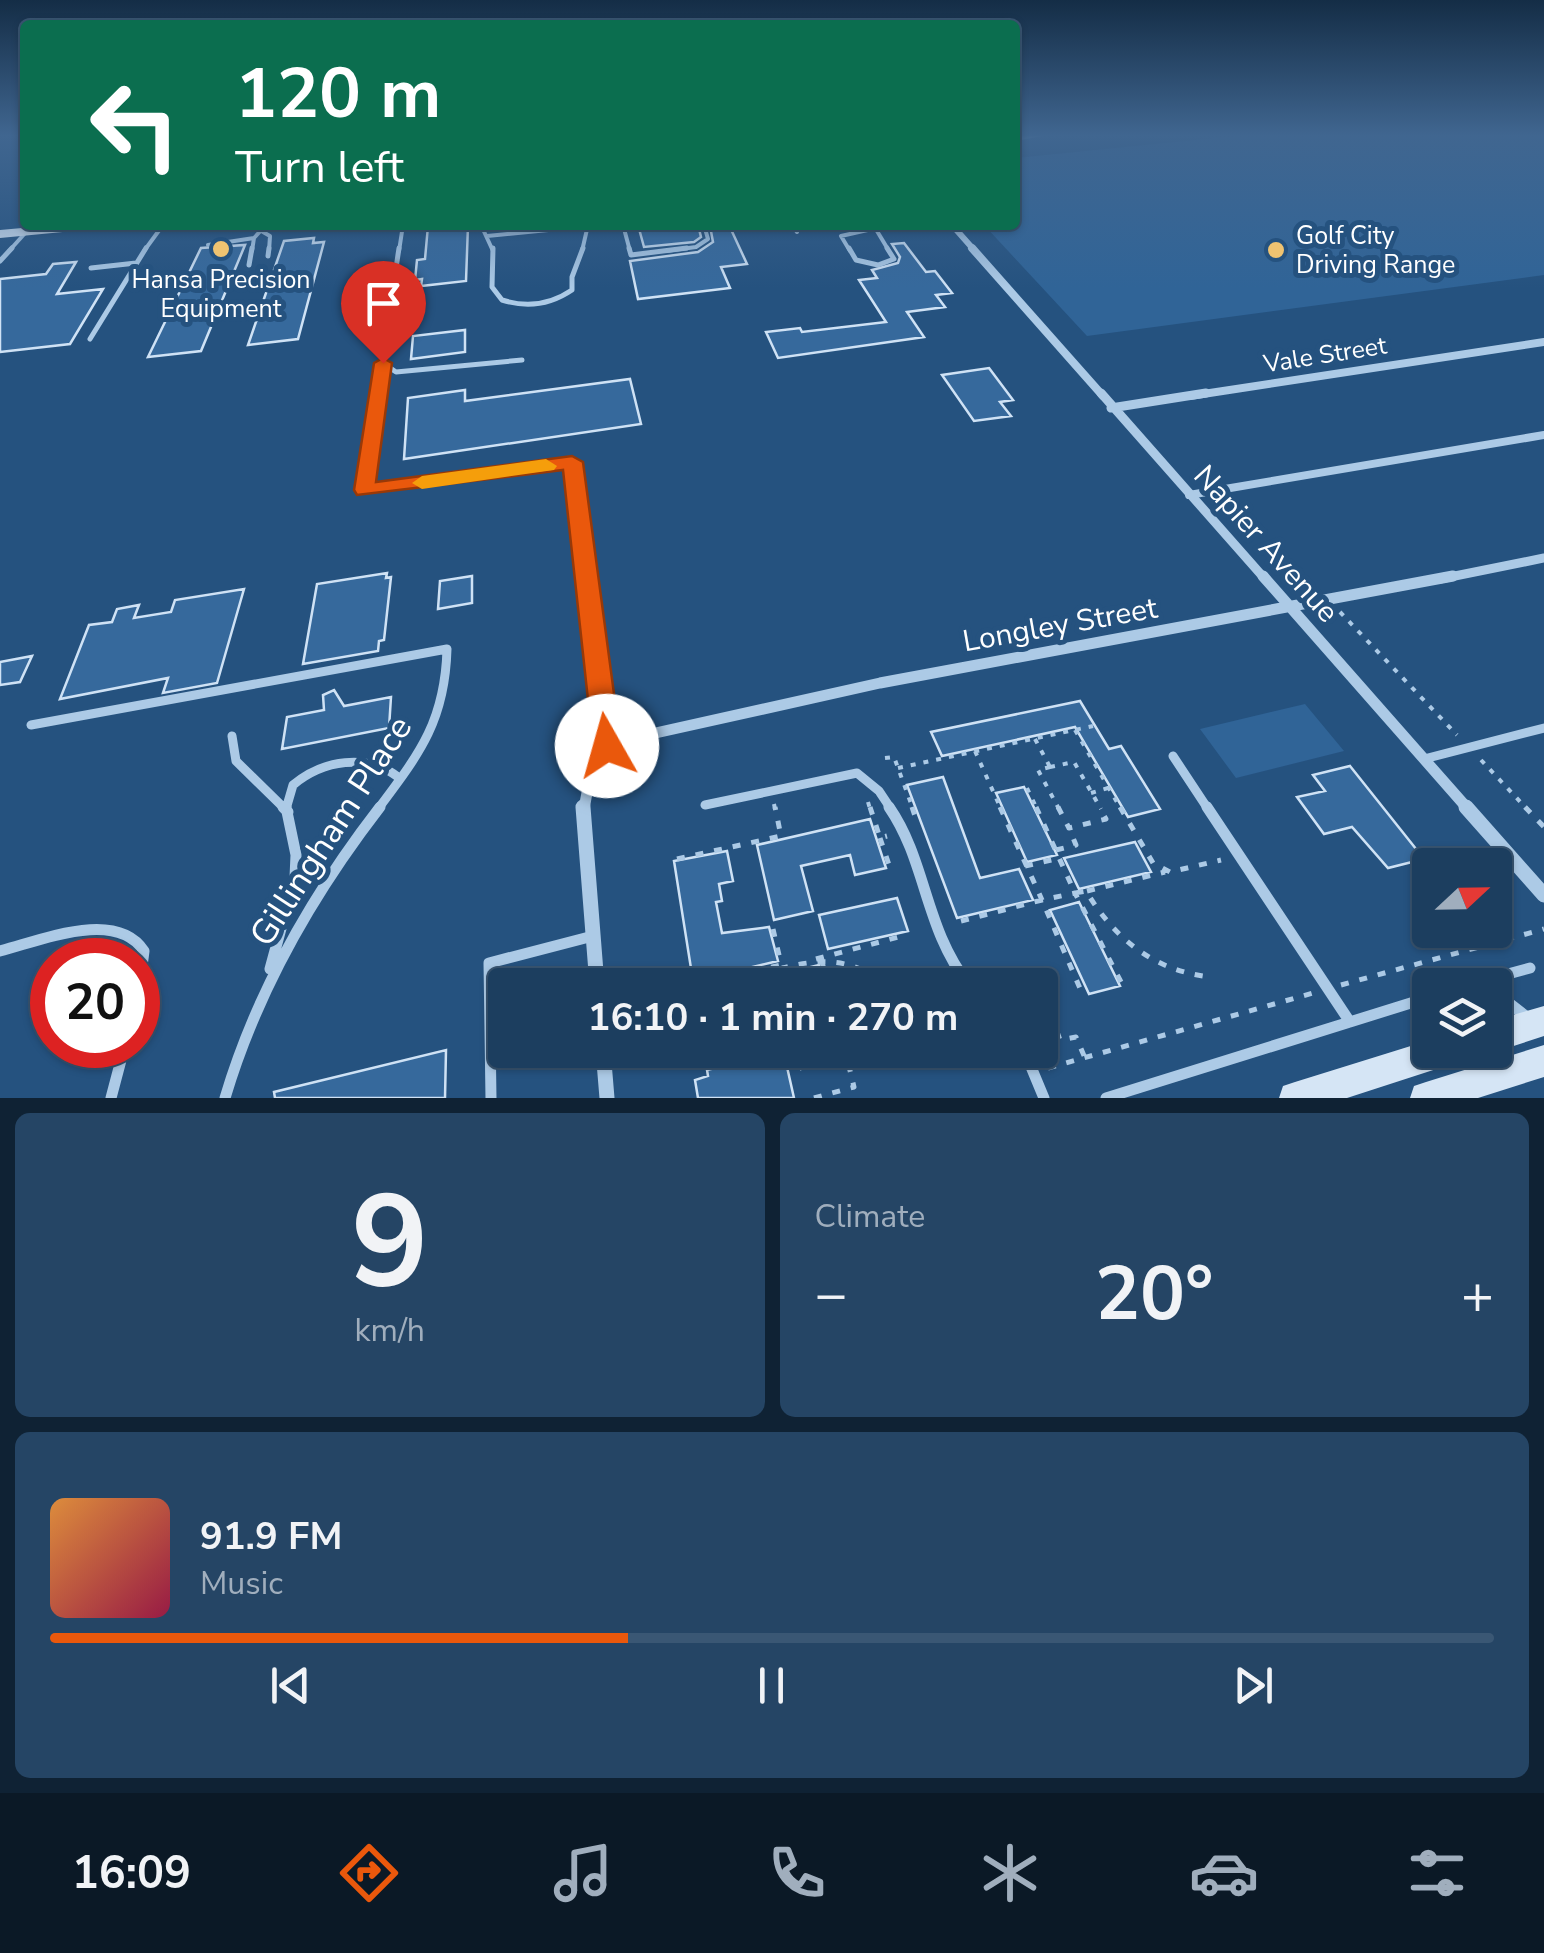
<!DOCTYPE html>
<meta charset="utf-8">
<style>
:root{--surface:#1c3e5f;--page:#254565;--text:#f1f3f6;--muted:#a0aebd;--line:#3a5774;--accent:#ea580c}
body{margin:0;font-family:"Nunito Sans",sans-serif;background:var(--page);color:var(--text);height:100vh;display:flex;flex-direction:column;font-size:38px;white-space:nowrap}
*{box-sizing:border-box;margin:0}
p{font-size:32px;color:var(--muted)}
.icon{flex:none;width:55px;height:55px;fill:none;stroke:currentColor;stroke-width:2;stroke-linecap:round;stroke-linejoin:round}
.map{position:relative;height:1098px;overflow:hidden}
.panel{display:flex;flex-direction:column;gap:15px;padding:15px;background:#0f2234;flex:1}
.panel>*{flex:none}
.top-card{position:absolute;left:20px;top:20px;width:1000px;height:210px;border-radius:10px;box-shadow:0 2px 8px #0004,0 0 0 2px var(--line);background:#0b6e4f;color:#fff;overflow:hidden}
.needle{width:65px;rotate:68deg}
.controls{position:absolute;left:1412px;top:848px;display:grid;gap:20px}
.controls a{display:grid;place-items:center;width:100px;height:100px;border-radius:10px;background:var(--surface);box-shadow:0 2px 8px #0004,0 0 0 2px var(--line);font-size:50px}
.speed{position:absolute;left:30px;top:938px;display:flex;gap:20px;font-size:50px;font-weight:700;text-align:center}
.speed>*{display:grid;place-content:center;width:130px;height:130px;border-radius:50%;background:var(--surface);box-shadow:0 2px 8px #0004,0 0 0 2px var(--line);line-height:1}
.speed .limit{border:15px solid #d22;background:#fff;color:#111}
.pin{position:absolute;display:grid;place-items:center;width:85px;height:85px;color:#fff;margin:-102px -42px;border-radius:50% 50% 50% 0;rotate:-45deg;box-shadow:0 0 10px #0007}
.pin .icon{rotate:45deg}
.me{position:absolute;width:110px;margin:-55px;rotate:353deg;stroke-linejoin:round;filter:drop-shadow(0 0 8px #0008)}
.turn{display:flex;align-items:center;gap:35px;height:210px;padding:0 50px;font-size:45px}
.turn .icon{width:130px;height:130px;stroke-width:2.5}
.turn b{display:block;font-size:70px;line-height:85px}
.big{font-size:75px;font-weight:700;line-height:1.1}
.panel .card{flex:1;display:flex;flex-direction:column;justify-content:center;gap:15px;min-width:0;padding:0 35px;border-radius:15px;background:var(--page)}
.panel .dial{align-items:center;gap:0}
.dial b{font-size:130px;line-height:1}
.song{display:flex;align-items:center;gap:30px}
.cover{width:120px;height:120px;border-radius:15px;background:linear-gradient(135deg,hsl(30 70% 55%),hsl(340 70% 35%))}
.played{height:10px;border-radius:5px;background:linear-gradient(90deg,var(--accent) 40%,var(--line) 40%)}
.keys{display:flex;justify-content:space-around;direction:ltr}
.heat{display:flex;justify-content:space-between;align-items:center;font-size:55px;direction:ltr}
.panel .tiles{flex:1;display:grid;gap:15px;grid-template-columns:1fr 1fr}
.card:last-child{grid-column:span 2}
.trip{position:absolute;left:488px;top:968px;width:570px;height:100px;border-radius:10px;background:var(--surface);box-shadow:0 2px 8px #0004,0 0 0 2px var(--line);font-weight:700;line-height:100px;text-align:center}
.menu{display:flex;height:160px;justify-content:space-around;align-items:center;background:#0b1926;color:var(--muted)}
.menu .icon{width:70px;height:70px}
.menu .active{color:var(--accent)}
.menu b{font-size:45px;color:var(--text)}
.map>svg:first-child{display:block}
.green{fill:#306497}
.building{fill:#36699c;stroke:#cfe2f5;stroke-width:2.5}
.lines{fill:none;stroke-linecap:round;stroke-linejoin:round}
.path-far1{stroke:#accae6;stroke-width:4;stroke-dasharray:5 8;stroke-linecap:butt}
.path{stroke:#accae6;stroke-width:5;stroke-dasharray:8 11;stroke-linecap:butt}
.lane-far4{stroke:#accae6;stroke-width:4}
.lane-far3{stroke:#accae6;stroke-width:5}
.lane-far2{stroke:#accae6;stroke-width:8}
.lane-far1{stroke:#accae6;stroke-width:9}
.lane{stroke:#accae6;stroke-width:11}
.street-far4{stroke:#accae6;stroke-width:6}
.street-far3{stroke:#accae6;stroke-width:8}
.street-far2{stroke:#accae6;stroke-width:9}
.street-far1{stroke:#accae6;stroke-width:11}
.street{stroke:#accae6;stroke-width:15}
.secondary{fill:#d5e5f5;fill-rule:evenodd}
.route{fill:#ea580c;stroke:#983908;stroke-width:2.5}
.slow{fill:#f59e0b}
.poi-dot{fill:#efc371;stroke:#25527f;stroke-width:4}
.labels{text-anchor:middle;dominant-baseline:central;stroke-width:10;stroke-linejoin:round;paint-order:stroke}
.far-poi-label{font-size:25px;fill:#fff;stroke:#25527f;text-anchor:start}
.far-street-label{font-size:25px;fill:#fff;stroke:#25527f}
.street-label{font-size:30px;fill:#fff;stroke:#25527f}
.near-street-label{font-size:35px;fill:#fff;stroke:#25527f}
</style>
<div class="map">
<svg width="1544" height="1098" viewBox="0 0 1544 1098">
<rect width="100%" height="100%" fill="#25527f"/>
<path class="green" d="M1254,134H1544V275L1087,336L984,225H1015V158Z
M1305,704L1344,751L1236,778L1200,729Z"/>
<path class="building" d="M468,225L466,281L421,286L422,279L415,280L417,260L425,259L428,226Z
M638,225H698L701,237L694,242L644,247Z
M718,225H729L747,264L721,267L730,288L638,299L630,261L698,252L713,242L710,226Z
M314,238L313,243L324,242L298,339L248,345L284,241Z
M904,243L926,272L935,271L952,293L936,295L945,307L907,312L924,337L778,358L766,332L800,328L802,332L886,322L859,280L877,278L872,270L898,263L900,257L892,244Z
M245,245L201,351L148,357L201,248Z
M76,262L57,294L103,289L70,344L0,352V279L46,274L53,264Z
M465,330V352L411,359L413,336Z
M989,368L1013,400L1000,402L1011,416L974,421L942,375Z
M630,379L641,424L404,459L408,398L465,390V401Z
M387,573L386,578L391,577L384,640L379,641L378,651L303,664L317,584Z
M472,576V603L438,609L440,581Z
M244,589L217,683L163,693L168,678L60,699L89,625L112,622L117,609L139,605L134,618L171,612L175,600Z
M32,656L20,682L0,685V662Z
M334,690L344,706L391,697L389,728L282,749L287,717L324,710L323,695Z
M1080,701L1109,749L1121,746L1160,809L1128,817L1075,727L942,756L931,732Z
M1350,766L1424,859L1388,868L1352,827L1324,834L1297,797L1325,791L1313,775Z
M943,777L980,878L1019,869L1033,900L957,918L907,785Z
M1024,787L1057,855L1027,862L996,793Z
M870,819L886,868L855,875L850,855L801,866L813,911L774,920L757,845Z
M1135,842L1151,872L1079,889L1064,858Z
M727,851L733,881L719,884L722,901L716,902L722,933L769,927L778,961L693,981L674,861Z
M897,898L908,931L828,949L819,915Z
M1079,902L1120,986L1089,994L1050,910Z
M819,965L824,985H762L761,979Z
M446,1050L445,1098H275L274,1092Z
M797,1050H851L852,1056L801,1069Z
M785,1058L794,1098H698L695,1080L708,1076L707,1070L747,1060L754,1066Z"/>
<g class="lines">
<path class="path-far1" d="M1340,612L1457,735
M1075,730L1121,809
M1035,739L1050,767
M975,751L1001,809
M885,758L894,757L913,809
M1481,760L1527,809
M1050,767L1038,770L1059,809
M1050,767L1074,762L1101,809
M898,768L1093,726
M1027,788L1037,809
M1091,793L1108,788
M868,802L870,809
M774,804L775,809"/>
<path class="path" d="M870,807L880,838L887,836
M912,807L916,819
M1000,807L1042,900L1075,893L1121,982
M1036,807L1075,893L1086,891C1113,936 1150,968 1203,976
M1058,807L1069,828L1106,819L1099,807
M1120,807L1153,863L1170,872L1221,860
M1525,807L1544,827
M880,838L889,865
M1056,850L1076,845L1069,828
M677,859L781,836L775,807
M1025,866L1060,858
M1087,891L1165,872
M961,921L1042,900L1082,993
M773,929L782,968C822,958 853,958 886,985
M816,959L906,935
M822,962L828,985
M697,984L781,965
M1341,985L1544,929
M1040,1033L1056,1029L1060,1040L1076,1037L1085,1058
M970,1050H996
M1048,1068L1313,993
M814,1098L854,1087L845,1050"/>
<path class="lane-far4" d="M481,225L493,251
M623,225L630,251
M792,225L797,232
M881,227L877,231L889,251
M881,227L892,225
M263,232L270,236L269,251
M487,236L589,226
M208,245L254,238L266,225
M9,251L27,231
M144,251L163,225
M252,251L254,238
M399,251L403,225
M582,251L588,225
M666,251L696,247L708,239L704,225
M850,251L841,236L881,227"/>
<path class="lane-far3" d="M493,248L492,287L502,300C527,308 550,305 572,290V277L583,248
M629,248L631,255L687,248
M849,248L856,260L878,265L894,259L887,248
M268,256L269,248
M0,261L12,248
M249,265L252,248
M91,268L136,263
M90,339L146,248
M383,363L396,372L522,360
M377,396L399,248"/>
<path class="lane-far2" d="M377,393L365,490L573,462L587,579
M1189,495L1544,435"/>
<path class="lane-far1" d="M587,576L607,747
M31,725L447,649C445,721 420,753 378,809
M232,736L236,761L285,809
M1173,756L1208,809
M1424,759L1544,728
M705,805L857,773L879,791L891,809
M286,809L293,785C323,760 367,753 398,777"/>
<path class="lane" d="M283,807L288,812
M889,807C927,862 924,928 969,985
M1207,807L1350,1022
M0,951C40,941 116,908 144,951L138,997
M270,969L295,877L296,855L286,807
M1482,981L1530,968
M1495,992L1527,1017
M1024,1050L1044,1098
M111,1098L125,1045
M225,1098C257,991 312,895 380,807
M491,1098L489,963L593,936
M1106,1098L1430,997"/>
<path class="street-far4" d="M952,225L975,251"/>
<path class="street-far3" d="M972,248L1103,396
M1190,396L1544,342"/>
<path class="street-far2" d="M1101,393L1265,579
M1111,408L1206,393
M1440,579L1544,558"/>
<path class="street-far1" d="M1263,576L1468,809
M584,809L593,760L615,742L880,683L1453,576"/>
<path class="street" d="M583,807L597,985
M1466,807L1544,895
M603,1050L607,1098"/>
<path class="secondary" d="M1054,134L1015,141V135Z
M55,225H100L94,229L0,238V230Z
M1544,1006V1036L1495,1052L1491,1050H1495V1020Z
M1430,1040V1050H1466L1461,1061L1347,1098H1279L1283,1086L1295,1082Z
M1544,1045V1077L1478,1098H1410L1414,1086L1426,1082Z"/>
</g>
<linearGradient id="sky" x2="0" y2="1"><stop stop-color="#142d46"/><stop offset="0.47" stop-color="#406690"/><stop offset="1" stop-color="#406690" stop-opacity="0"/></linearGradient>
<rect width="1544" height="288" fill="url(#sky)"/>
<path class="route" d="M383,358L392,363L376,482L572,456L583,462L621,746L617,755L607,759L597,755L593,746L563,470L357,495L354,490L374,363Z"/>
<path class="slow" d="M546,459L557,466L554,470L422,489L412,483L422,476Z"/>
<g class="poi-dot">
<circle cx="221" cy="249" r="10"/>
<circle cx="1276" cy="250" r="10"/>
</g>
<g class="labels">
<g class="far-poi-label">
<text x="1296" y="236">Golf City<tspan x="1296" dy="29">Driving Range</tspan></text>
<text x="221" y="280" text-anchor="middle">Hansa Precision<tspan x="221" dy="29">Equipment</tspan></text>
</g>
<g class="far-street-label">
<text transform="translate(1325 355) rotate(-9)">Vale Street</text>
</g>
<g class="street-label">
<text transform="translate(1266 544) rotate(48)">Napier Avenue</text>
<text transform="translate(1060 625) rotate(-10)">Longley Street</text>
</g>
<g class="near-street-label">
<text transform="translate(331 831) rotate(-57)">Gillingham Place</text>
</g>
</g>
</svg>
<div class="controls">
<a><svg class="needle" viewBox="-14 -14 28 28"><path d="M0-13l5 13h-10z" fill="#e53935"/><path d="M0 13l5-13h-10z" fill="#a0aebd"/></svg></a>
<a><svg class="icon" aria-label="layers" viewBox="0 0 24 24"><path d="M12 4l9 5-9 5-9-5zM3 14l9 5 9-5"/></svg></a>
</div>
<div class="speed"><div class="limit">20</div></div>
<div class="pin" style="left:383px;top:363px;background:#d93025"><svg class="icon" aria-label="arrive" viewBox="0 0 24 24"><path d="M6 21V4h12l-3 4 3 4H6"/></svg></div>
<svg class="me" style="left:607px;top:746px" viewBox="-20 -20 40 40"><circle r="19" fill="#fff"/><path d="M0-13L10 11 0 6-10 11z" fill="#ea580c"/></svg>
<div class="trip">16:10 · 1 min · 270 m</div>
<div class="top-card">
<div class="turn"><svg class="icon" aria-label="left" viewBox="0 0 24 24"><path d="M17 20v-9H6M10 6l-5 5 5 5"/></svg><div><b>120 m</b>Turn left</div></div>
</div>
</div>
<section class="panel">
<div class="tiles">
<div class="card dial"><b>9</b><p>km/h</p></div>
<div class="card"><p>Climate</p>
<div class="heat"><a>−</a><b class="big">20°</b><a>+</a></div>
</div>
<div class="card">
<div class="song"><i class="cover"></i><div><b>91.9 FM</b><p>Music</p></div></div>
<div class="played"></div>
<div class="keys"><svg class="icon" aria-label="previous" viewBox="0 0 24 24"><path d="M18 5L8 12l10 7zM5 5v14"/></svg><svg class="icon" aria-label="pause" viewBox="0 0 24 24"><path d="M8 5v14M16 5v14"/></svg><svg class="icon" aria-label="next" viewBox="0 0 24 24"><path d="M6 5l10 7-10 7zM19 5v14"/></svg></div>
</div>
</div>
</section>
<nav class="menu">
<b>16:09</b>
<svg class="icon active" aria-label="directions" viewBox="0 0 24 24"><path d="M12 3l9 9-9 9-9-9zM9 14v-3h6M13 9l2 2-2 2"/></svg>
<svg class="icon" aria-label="music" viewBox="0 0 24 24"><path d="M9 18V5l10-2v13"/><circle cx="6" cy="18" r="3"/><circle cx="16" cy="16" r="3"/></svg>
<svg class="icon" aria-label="phone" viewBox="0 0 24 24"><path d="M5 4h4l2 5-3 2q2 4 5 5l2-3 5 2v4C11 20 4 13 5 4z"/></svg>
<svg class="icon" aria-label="climate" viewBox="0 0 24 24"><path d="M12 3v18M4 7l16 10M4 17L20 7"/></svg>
<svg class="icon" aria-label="car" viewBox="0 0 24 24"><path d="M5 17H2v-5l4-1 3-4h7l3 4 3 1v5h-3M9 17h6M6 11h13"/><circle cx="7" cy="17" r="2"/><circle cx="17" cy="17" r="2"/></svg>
<svg class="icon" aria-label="filters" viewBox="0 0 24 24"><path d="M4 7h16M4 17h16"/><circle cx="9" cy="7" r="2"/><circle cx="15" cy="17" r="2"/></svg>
</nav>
